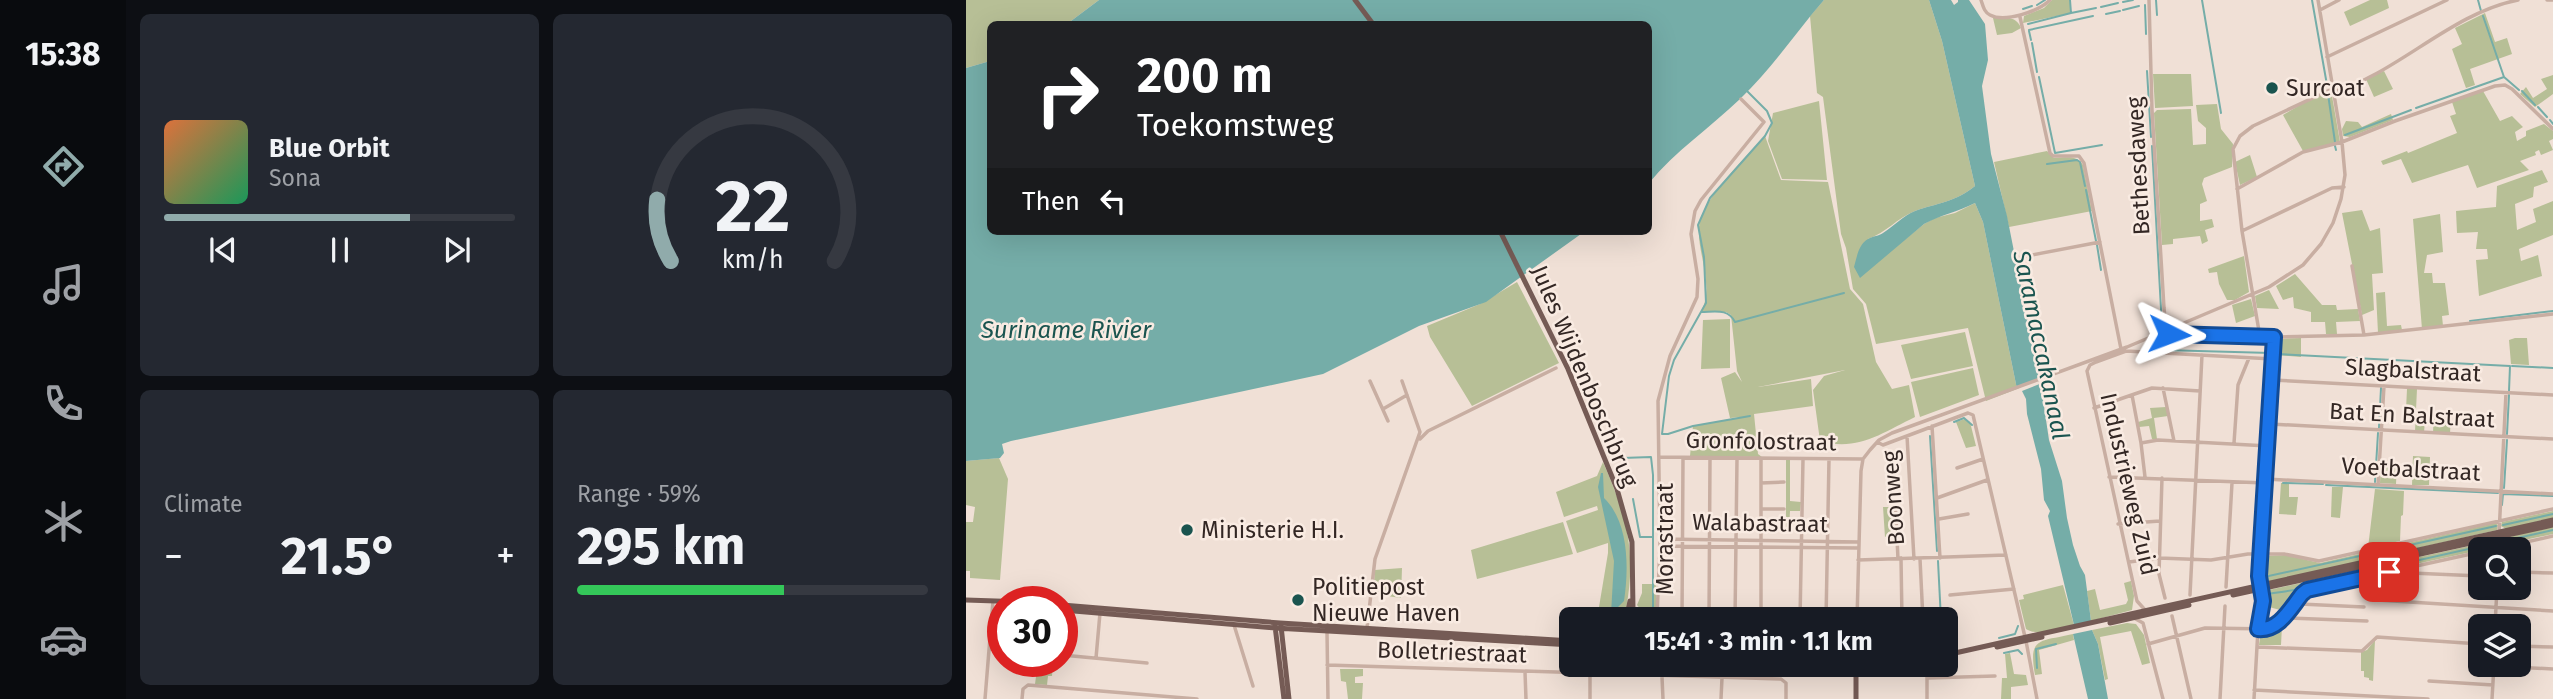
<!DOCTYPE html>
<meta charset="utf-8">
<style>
:root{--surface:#171b24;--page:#242831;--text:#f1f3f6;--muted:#9ea1a6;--line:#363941;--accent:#90abab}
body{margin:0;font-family:"Fira Sans",sans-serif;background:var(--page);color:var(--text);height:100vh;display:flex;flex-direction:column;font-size:26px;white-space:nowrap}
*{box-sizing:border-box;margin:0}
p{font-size:23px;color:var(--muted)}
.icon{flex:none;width:38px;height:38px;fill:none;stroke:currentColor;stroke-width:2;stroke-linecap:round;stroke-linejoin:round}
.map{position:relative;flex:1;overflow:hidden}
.panel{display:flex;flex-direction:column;gap:14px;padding:14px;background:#0d0f14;width:840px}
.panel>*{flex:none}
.banner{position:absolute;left:21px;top:21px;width:665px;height:214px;border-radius:10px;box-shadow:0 7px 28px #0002;background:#202124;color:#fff;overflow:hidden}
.controls{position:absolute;left:1502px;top:537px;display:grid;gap:14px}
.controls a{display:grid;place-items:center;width:63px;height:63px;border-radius:10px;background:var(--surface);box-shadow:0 7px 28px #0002;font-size:35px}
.speed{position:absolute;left:21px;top:586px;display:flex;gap:14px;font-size:35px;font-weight:700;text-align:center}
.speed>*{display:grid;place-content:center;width:91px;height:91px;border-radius:50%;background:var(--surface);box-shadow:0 7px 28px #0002;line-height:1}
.speed .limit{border:10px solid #d22;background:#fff;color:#111}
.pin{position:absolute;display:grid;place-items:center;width:60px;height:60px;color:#fff;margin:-30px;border-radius:14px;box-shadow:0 4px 10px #0006}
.me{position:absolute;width:77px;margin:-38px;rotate:93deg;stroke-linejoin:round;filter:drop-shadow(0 0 5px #0008)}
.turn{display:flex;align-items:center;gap:24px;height:147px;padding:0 35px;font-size:32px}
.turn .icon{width:91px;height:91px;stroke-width:2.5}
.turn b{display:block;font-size:49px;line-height:60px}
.then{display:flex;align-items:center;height:66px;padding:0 35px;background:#0003;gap:14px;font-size:26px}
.big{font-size:52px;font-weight:700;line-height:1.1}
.panel .card{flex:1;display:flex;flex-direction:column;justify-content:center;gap:10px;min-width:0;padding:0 24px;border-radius:10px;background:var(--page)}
.panel .dial{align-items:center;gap:0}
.dial svg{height:182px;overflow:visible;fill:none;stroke:var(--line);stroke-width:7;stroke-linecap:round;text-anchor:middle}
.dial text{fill:var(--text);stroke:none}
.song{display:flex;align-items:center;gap:21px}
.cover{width:84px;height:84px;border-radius:10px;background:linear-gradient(135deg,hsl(20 70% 55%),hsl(150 70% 35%))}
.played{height:7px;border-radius:4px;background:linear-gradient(90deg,var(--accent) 70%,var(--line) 70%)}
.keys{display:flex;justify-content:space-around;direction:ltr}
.heat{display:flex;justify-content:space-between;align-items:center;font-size:38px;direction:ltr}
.charge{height:10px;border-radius:5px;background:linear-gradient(90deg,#34c759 59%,var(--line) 0)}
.panel .tiles{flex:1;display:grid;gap:14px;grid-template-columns:repeat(2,1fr)}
.trip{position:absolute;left:593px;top:607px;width:399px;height:70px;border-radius:10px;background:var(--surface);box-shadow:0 7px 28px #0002;font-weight:700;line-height:70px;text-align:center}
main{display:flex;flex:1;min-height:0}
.tabs{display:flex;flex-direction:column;width:126px;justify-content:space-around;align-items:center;background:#090b0e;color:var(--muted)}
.tabs .icon{width:49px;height:49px}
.tabs .active{color:var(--accent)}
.tabs b{font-size:32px;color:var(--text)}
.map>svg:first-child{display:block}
.green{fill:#b7bf96}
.water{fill:#75ada8}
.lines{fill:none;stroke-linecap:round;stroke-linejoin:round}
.stream{stroke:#75ada8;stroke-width:2}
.minor{stroke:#c8aea2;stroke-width:3.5}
.major{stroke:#755b55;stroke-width:5}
.route-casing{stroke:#114b97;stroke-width:18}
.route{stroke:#1a73e8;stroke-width:12}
.poi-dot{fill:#1a544f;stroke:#f9ebe2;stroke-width:2.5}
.labels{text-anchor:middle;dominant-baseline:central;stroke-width:5;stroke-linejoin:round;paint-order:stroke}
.poi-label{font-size:23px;fill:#332724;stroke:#f9ebe2;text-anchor:start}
.street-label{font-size:23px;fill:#332724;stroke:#f9ebe2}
.water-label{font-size:24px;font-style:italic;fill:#1a544f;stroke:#f9ebe2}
</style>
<main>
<nav class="tabs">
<b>15:38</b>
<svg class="icon active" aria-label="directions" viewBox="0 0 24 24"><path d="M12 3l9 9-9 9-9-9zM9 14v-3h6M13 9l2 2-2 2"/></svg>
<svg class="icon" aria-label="music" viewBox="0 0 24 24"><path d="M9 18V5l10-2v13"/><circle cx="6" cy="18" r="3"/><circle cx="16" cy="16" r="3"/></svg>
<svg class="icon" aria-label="phone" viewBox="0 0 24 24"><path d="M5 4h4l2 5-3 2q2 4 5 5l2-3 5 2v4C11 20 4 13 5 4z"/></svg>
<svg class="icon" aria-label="climate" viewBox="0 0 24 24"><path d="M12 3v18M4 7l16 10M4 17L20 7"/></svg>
<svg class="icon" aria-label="car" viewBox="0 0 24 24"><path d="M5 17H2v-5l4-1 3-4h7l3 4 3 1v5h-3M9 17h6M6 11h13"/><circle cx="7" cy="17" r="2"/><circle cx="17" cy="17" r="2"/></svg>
</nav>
<section class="panel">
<div class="tiles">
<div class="card">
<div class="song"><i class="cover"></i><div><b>Blue Orbit</b><p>Sona</p></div></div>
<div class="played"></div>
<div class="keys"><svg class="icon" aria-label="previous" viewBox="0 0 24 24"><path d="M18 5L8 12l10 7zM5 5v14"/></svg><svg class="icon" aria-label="pause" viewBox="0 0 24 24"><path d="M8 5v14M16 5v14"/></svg><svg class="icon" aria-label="next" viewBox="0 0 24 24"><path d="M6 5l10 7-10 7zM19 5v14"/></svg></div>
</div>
<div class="card dial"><svg viewBox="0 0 100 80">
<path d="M14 69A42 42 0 1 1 86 69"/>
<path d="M14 69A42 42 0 0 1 8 42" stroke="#90abab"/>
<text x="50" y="56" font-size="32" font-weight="700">22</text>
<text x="50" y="72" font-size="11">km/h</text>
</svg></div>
<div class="card"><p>Climate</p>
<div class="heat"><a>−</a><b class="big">21.5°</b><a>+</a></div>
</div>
<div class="card"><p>Range · 59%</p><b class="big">295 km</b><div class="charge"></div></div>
</div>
</section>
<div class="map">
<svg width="1587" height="699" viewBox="0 0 1587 699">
<rect width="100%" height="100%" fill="#f0e0d6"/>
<path class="green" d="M0,0H133L101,24H24V61L0,68Z
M858,0H963L976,41L1009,186C990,202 971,203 949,211C931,218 920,233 902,239L913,260L958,224L969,218L989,213L1009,203L1017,222L1051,389L1020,401L1002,328L910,344L900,304L887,289L880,248L875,234L857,97L851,93L844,16Z
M1086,0H1104L1105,13L1057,23L1058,16L1078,8Z
M1404,0H1421L1423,8L1384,26L1378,12Z
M1519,13L1529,42L1541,38L1546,54L1504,69L1509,85L1500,88L1486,49L1496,44L1489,28Z
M1027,18C1039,18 1050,15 1055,28L1046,33L1031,35Z
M1418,71L1427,89L1408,97L1400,79Z
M1187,74H1225L1227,106L1189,108Z
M1587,75V94L1569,107L1554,94L1560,87L1567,98L1581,89L1575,79Z
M1365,90L1374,142L1337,151L1317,115L1356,92Z
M1517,91L1534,121L1546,116L1557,127L1549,132L1551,141L1560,136V131L1578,124L1587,131V139L1583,141L1587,150L1575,155L1573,150L1569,152L1570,155L1554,161L1563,170L1511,188L1502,165L1446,183L1435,159L1417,165L1415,161L1441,151L1442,153L1491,133L1484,116L1490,114L1486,102Z
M853,101L861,180L816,179L802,141L807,113Z
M1251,104L1255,129L1267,144L1266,167L1238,178L1236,184L1241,201L1234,204V221L1246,219L1248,227L1239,230L1242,241L1236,244L1234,236L1207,239V244L1196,245L1188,113L1191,110L1225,109L1227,145L1240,144V128L1232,121L1230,105Z
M1425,114L1427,120L1384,137L1377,136L1376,129L1380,121L1392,122L1396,127Z
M799,136L815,180L862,182L884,289L897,304L910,362L926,389L943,385L949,417C916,433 891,452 854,441L847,390L858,376L879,370L792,387L845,379L847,406L788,414L792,454L796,457L724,456L727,426L776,417L764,418L755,378L769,372L776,382L771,371L765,315L760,312H735C749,286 731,254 733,227C734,201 781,156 799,136Z
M1081,151L1088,158C1099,158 1110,154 1117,165L1126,211L1043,227L1028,162Z
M1284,155L1291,177L1274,185L1269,162Z
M1576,170L1582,182L1568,187L1567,197L1549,204L1551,230L1570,222L1567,209L1587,201V235L1553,249L1555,261L1572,255L1576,276L1513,296L1510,260L1522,259L1521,249H1510L1512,232L1491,233L1490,211L1530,207L1531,186Z
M1396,210L1404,231L1414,228L1417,273L1406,274L1408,310L1396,315L1376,213Z
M1474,214L1477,252L1461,255L1458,273H1466L1467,283H1479L1483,315L1476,316L1477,326L1456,329L1447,219Z
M1278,256L1283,292L1269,300H1261L1253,284L1251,272L1243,273L1242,269Z
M1329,274L1356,305H1370L1371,310L1392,309L1394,321L1370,322L1371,334H1360L1359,322H1345V312L1328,308L1327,297L1317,300L1310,286Z
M551,282L593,363L506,406L464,337L461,326L514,304Z
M1303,290L1313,309L1291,308L1289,296Z
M1419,292L1421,326L1435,325L1436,330L1412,333L1410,293Z
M1285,299L1289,316L1270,323L1266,305Z
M764,319V368L735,369L737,320Z
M999,332L1007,366L945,379L935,345Z
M1335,338V357L1309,355L1310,339Z
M1549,338H1561L1563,365L1545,364L1543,340Z
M1007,368L1013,395L954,417L945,382Z
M1441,389H1451L1450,410L1460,411L1458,432L1449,431L1450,411L1440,410Z
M1200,407L1202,416L1188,418L1191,439H1186L1183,426L1173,427L1172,422L1186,418L1184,408Z
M1468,412L1485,413L1484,434L1467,433Z
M999,419L1004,422L1010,446L1000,448L990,422Z
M1447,456L1464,457L1463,485H1446Z
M33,458L42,479L34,580L4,578V571H0V522H7L9,507L0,505V461Z
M820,459H824V501L835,502L834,511H824L823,530H820Z
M637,462C660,515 671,550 660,609L647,619H631L642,553V543L611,553L600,521L632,510L631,506L598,517L590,492L631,476Z
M1415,462L1431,463L1430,484L1414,483Z
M1315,483H1323V497H1332L1330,515L1313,514Z
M1366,487H1377L1374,518L1365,517Z
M1409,489L1438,491L1437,515L1435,516L1434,541L1402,548Z
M917,507H928L930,536L919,537Z
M1587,511V518L1540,529L1535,526L1536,522Z
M597,522L607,554L511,579L505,550Z
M1529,523L1532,525L1531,530L1303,582L1298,581L1295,576L1300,556L1319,555L1354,563Z
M1587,526V534L1534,545L1535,539Z
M1531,540L1533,546L1344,587L1338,590L1318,611L1303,607V590Z
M436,568L435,598L407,594L409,570Z
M1165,581L1168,596L1166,610L1125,621L1121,591L1129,589L1134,610L1160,604L1162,600L1158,583Z
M676,584H690V619H683L671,605L676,593Z
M1097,585L1108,625C1094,628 1072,637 1060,629L1053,600L1058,599L1057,595Z
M1161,623L1170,624L1178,635L1184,663L1176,665L1165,631L1134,637L1142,679L1139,680L1132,644L1126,630Z
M1316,626L1315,645H1293L1295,631Z
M1107,634L1108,640L1073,650L1076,674L1069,675C1062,636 1074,642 1107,634Z
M1409,640L1407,681L1403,680V678L1398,677V671H1395V652L1401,650Z
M1044,653L1048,674L1060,675L1062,685L1045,687V699H1035L1036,678H1041L1039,654Z
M72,662H87L86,676H82L81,685L69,684Z
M374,669H397V676L389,677V683H397L396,699H382L380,682L375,681Z"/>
<path class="water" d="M133,0H858C829,33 806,69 774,99C744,128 709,151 683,183L682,24H101Z
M963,0H985L988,5L992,2V0H1003L1019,24L1022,60L1016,86L1025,154L1041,216L1073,378L1051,389L1017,222L1009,203C992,212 974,215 958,224L894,278L888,267C891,257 892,245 902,239C907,236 913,236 917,233C928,226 937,216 949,211C971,203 990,202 1009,186L976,41Z
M24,61V231H614L615,234L520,302L453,326L357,374L45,441L36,444L38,453L34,458L0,461V68Z
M1076,383V393L1083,440L1096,481L1101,518L1107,545L1114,566L1119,575L1125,621L1108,625L1082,516L1084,511L1078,500L1075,469L1061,414L1060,399L1056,391Z
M635,473H637L638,498C663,522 663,568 658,601L645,614L648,561L632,487Z
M1126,630L1132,644L1142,699H1122L1107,634Z"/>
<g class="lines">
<path class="stream" d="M1104,0L1105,13L1130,8
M1190,0L1191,15
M1236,0L1255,113
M1346,0L1361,85
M1512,0L1515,11
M1157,2L1167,0
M1071,5L1079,0
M1179,5L1180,34
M1135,7L1152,3
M1057,9L1066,6
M1157,10L1173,6
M1140,14L1154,11
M1062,24L1105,13
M1063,30L1127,16
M1063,31L1065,40
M1066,43L1071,72
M1181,71L1185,137
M1073,77L1089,153L1136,145
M1538,77L1553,90
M1556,91L1569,105
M1362,94L1369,142
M1572,107L1581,117
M1450,108L1538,77L1517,16
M1584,120L1587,124
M1379,135L1445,110
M1186,146L1196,327
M1369,146L1370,150
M1081,164L1111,160L1114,162L1119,186
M1120,190L1130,241
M1131,245L1135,270
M735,312C749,312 762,308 769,322L878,293
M1504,321L1587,311
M1196,350L1305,353
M1311,354L1544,366L1543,391
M1546,366L1587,368
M988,422L998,418L1006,425
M727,426L702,434H696L703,376L708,360L740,303L738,257L732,225L744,198L799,136L806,123L801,111L781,91
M727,426L784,416
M1413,428L1415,388
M1541,434L1543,395
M964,436L971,551
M656,458L685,457L687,475V537H674L667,499
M1409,482L1412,433
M1317,483L1357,484
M1360,485L1532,493
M1538,488L1541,440
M1536,505L1537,494L1587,496
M1537,525L1587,514
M687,537V620
M1300,560L1298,577L1530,526
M972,561L975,620
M1302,594C1316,591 1330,592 1342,585L1587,530
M1033,638L1049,634L1052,626
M1038,653L1052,650L1056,654
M1071,668L1070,649L1090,644"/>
<path class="minor" d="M1015,0C1017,6 1018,12 1024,15C1039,23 1073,11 1084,0
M1183,0L1186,110L1198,308L1200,330L1203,335L1308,337L1398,335L1587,314
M1581,0H1587
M1354,10L1373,0
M1054,17L1084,153L1087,156H1113L1118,163L1155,349
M1361,57L1481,0
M1367,92C1431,74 1485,13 1552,0
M1271,189L1337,152L1376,142L1429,121L1529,86L1539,85L1546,89L1587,129
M1276,231L1366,188L1378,187
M1055,257L1134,242
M1386,266L1398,335
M1294,337L1276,231L1267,149L1274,136L1287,126L1366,89
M1306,380L1587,395
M404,381L422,421
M1197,388L1208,441
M1166,395L1175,443L1179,477
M1128,408L1186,388L1234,391
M417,409L441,395
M1304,424L1587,439
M966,426L974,558
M941,436L948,559
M454,439L462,431L590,368
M911,442L917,445L1002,413L1007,415L1059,637
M1175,443L1192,440L1302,446
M1268,443L1272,385L1283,358
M693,457L897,459
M991,468L1017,459
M928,475L932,559
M1143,477L1300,483
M1196,478L1193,574L1199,598
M1300,479L1587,494
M795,483L818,482
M1412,485L1418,386
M971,498L1021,480
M796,509H818
M973,519L1002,514
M1152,524L1194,521
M1533,534L1540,393
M694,539L893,542
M694,546L893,548
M1525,550L1587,536
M935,558L936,620
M954,559L957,620
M892,560L1040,555
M1163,562L1193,558L1245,560L1282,554H1318L1353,561L1587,509
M1438,569L1445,573L1514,576
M1552,572L1587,573
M1407,575L1411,600L1587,611
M1260,587L1266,483
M984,595L1048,589
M1224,595L1236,355
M1331,601L1334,604L1398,607
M1180,611L1171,601L1121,371L1124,365L1130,362L1160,351L1307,359
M1319,615L1323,618L1401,621
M1206,616L1225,699
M1168,618L1177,623L1197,699
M693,620L691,616L694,546L692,401L704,356L731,297L732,279L725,234L729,211L735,200L798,122L775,99
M716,620L717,458
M743,620L744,459
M769,620L771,459
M795,620V459
M834,620L837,459
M860,620L863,459
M891,620L895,471L897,459L904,450L913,440L926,433L1161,347L1303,287L1337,265L1355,244L1367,223L1375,199L1379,175L1376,142L1352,0
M268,625L287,686
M1529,626L1531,588
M401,628L409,559L454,432L436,381
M361,632L362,699
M1060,641L1071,699
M1182,644L1239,628L1305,629L1336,594L1341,590L1514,552
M1552,646L1587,647
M1292,647L1396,651L1411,637L1514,644
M23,649L37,650
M96,655L181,663
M130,658L134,613
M361,665L815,679L820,683V699
M1528,666L1587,669
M559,672L560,699
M696,677L697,699
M962,678L1029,676
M1463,681L1527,685
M1288,690L1462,699
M19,699L27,601
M56,699L57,689L62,685L231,699
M624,699V673
M755,699L756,678
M961,699V673
M1254,699L1259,606
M1288,699L1292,629L1297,601L1293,576L1308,337
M1526,699L1528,665"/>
<path class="major" d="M389,0L407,24
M534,231L602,369L651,489L666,542L667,610L669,616
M1267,595L1587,525
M0,600L60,602
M96,605L314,623L606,641
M96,610L309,628L606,645
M661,615L664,601
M654,620L665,615L675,620
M1144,623L1223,605
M309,626L318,699
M315,626L323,699
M1031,647L1076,637
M980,655L1587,520
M890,699V665"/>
</g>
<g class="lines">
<g class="route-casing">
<path id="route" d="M1203,334L1308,337L1293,576L1297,601L1292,629C1313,631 1324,609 1336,594L1341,590L1423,572"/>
</g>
<use href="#route" class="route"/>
</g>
<g class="poi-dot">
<circle cx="1306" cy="88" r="7"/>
<circle cx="221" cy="530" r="7"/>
<circle cx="332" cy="600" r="7"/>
</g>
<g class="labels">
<g class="poi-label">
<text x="1320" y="88">Surcoat</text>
<text x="235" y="530">Ministerie H.I.</text>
<text x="346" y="587">Politiepost<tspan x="346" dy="26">Nieuwe Haven</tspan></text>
</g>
<g class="street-label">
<text transform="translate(1172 166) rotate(-93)">Bethesdaweg</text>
<text transform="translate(1447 370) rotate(3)">Slagbalstraat</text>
<text transform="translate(619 376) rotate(67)">Jules Wijdenboschbrug</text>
<text transform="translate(1446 415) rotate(3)">Bat En Balstraat</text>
<text transform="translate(795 441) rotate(1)">Gronfolostraat</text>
<text transform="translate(1445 469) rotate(3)">Voetbalstraat</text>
<text transform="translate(1163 484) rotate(77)">Industrieweg Zuid</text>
<text transform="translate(927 498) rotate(-94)">Boonweg</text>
<text transform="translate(794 523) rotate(1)">Walabastraat</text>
<text transform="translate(699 539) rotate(-90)">Morastraat</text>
<text transform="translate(486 652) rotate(2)">Bolletriestraat</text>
</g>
<g class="water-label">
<text x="100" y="330">Suriname Rivier</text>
<text transform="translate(1075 345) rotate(78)">Saramaccakanaal</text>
</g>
</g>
</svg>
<div class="controls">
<a><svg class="icon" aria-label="search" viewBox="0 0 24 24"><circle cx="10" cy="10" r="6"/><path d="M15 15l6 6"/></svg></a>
<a><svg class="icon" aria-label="layers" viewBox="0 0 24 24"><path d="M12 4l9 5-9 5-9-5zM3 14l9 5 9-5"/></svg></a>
</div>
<div class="speed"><div class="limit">30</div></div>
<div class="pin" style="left:1423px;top:572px;background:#d93025"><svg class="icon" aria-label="arrive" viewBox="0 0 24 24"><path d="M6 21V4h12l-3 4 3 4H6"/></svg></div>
<svg class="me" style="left:1203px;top:334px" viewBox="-20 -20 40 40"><path d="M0-17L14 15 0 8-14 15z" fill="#1a73e8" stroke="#fff" stroke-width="4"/></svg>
<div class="trip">15:41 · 3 min · 1.1 km</div>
<div class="banner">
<div class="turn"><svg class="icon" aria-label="right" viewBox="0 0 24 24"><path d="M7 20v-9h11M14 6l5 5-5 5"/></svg><div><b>200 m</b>Toekomstweg</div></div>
<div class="then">Then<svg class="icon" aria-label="left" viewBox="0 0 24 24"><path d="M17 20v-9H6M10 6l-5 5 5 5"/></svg></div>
</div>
</div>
</main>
